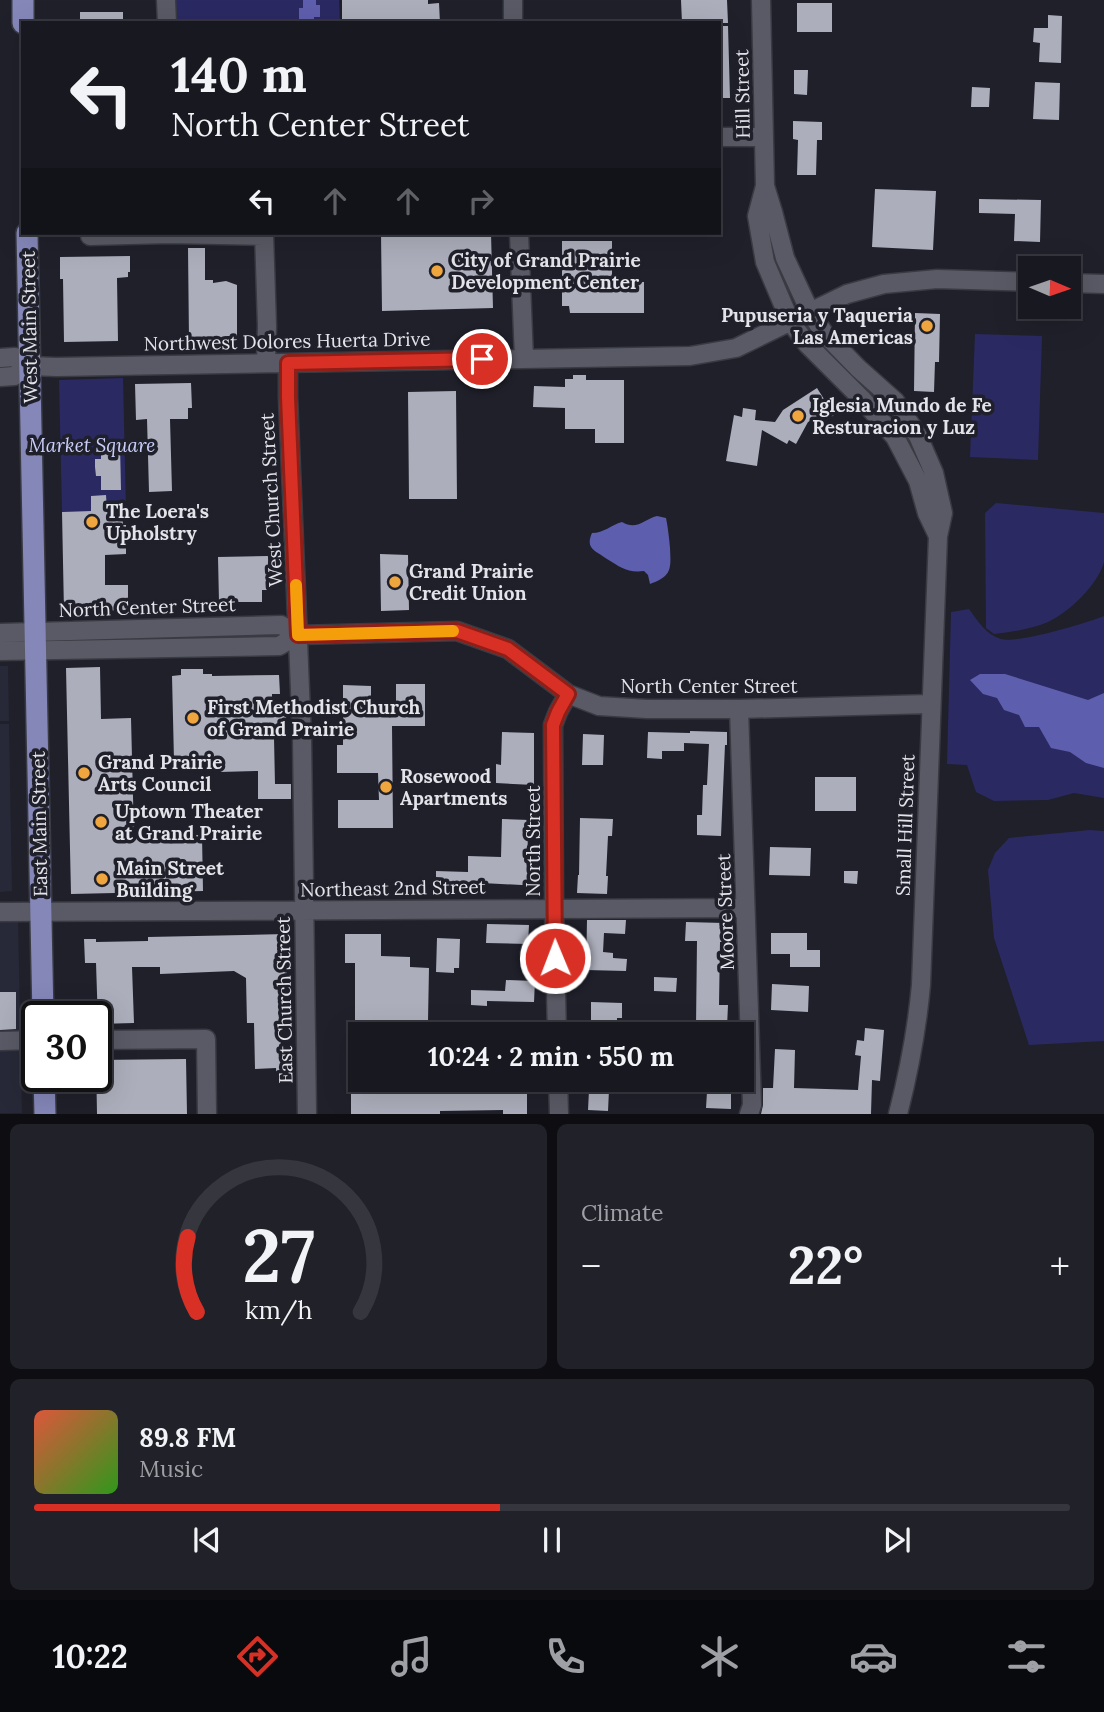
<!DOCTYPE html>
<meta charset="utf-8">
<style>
:root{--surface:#171820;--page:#202129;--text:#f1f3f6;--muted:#9ea0a5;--line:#36373e;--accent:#d93025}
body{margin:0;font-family:Lora,serif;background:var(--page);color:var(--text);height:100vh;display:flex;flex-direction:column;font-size:26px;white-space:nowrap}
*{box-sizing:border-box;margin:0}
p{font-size:23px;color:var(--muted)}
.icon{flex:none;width:38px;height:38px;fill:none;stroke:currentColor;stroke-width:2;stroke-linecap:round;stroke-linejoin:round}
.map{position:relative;height:1114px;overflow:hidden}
.drawer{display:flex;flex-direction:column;gap:10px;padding:10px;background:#0d0d12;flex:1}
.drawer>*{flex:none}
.top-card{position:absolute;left:21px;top:21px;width:700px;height:214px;border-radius:0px;box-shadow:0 7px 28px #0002,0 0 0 2px var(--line);background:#171820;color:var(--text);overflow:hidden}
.needle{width:46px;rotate:92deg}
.tools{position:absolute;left:1018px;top:256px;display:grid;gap:14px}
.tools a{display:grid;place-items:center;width:63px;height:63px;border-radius:0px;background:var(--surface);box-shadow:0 7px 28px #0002,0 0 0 2px var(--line);font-size:35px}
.speed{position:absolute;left:21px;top:1001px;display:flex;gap:14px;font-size:35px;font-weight:700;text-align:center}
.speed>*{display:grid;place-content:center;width:91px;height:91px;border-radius:50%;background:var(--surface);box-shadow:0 7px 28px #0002,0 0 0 2px var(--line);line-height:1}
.speed .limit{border:4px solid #111;border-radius:10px;background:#fff;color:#111}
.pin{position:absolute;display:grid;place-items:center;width:60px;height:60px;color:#fff;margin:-30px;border:4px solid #fff;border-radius:50%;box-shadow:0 2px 7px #0007}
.me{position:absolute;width:77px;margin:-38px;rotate:359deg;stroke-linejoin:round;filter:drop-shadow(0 0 5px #0008)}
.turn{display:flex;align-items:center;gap:24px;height:147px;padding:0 35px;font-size:32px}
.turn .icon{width:91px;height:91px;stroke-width:2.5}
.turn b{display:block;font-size:49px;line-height:60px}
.lanes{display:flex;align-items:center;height:66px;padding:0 35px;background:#0003;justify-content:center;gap:35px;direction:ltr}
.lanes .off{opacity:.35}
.big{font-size:52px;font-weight:700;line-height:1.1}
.drawer .card{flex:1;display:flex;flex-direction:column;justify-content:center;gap:10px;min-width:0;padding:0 24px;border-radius:10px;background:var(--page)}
.drawer .dial{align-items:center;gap:0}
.dial svg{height:182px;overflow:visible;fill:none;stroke:var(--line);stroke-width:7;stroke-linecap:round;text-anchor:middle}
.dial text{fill:var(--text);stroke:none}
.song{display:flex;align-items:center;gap:21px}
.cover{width:84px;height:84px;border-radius:10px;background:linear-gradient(135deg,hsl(10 70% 55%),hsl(110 70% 35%))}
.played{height:7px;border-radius:4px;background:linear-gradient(90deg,var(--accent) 45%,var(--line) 45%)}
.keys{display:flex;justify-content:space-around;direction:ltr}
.heat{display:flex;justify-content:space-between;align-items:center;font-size:38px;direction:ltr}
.drawer .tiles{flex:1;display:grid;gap:10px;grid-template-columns:1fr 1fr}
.card:last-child{grid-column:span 2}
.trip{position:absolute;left:348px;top:1022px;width:406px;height:70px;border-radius:0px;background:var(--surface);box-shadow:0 7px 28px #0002,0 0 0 2px var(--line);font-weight:700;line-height:70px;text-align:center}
.tab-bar{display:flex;height:112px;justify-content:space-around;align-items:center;background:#090a0d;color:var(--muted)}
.tab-bar .icon{width:49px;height:49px}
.tab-bar .active{color:var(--accent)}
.tab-bar b{font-size:32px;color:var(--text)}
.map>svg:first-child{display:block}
.built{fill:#282938}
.green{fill:#2b2962}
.water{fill:#5e5eae}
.building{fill:#acaebb}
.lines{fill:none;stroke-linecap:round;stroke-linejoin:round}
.minor-casing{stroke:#393a42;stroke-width:21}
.major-casing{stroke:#393a42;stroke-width:24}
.minor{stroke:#595a65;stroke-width:18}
.major{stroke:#8487b8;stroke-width:21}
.route-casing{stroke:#8d1f18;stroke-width:18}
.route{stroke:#d93025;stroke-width:12}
.slow{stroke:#f59e0b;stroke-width:12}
.poi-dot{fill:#f0a63f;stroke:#1f202a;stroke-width:2.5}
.labels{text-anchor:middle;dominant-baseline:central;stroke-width:7;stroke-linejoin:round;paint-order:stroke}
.street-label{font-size:19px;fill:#e3e3ea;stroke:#1f202a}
.poi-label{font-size:19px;font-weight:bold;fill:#e3e3ea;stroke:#1f202a;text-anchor:start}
.park-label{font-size:19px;font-style:italic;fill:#cbcffb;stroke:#1f202a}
</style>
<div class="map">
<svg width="1104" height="1114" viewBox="0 0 1104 1114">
<rect width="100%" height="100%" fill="#1f202a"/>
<path class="built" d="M0,666H8L9,721H0Z
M0,724H9L12,891L0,892Z
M0,918H18L22,1113H0Z"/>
<path class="green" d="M176,0H339L340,23H176Z
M975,334L1042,336L1038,460L970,457Z
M123,378L126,510L62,512L59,380Z
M996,503L1104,513C1104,527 1104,549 1104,562C1098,585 1068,613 1048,622C1031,629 1012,632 994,634L986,628L985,513Z
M969,609C978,621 986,635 1001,639C1017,644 1087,623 1104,616V798L1074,793L1048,800L994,801L976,792L967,765L947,764L951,612Z
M1090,830L1104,831V1041L1029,1045L994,938L988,870L995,853L1009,838Z"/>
<path class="water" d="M303,0H316V5H320V17H314V23L299,21V8H303Z
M657,516L666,518C668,528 669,537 670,548C671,569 672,576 650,584L648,575L644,571C627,573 620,567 607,559C595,550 585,549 592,533C604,533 611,525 622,522C637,531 644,519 657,516Z
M980,674H1005L1088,700L1104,693V768L1086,763L1070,752L1051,748L1039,727H1025L1019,715L1004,710L997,698L983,694L970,680Z"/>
<path class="building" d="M342,0H428V4L439,3L440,23H342Z
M681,0H727L728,23H682Z
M797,3H832V32H797Z
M80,12H123V23H80Z
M1048,15L1062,16L1061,63L1039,62L1040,43L1033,42L1034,28H1048Z
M719,26H728L730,98H719Z
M794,70H808L807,95L794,94Z
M1035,82L1060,83L1059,120L1033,119Z
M972,87L990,88L989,107H971Z
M793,121L822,122V140H817L816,175H797L798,140L793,139Z
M875,189L936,191L933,250L872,247Z
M979,199L1041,200L1040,242L1014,241L1015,214L979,213Z
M381,233H491L493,308L382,311Z
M562,241H612V282H644V313H570L569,306H562Z
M188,248H205V280H213V283L226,281L237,285V341H189Z
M130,256V272H128V277L117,278L118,341L64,342L63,279H60V257Z
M915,313L940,314L939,362H935L934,392L914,391Z
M573,375H586V380H624V443H595V429H565V408L533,407L534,386L565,387V379H573Z
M191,383L192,408H188V419H170L172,491L149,492L147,419L136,420L135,384Z
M817,388L834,415L825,421L821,415L808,422L796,444L789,440L787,444L762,430L757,466L726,461L734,415L742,417L743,408L756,410L755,420L775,422L783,410Z
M456,391L457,499H409L408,392Z
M101,445H120L121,490H101V476H96L95,467V459H101Z
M106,495L107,511L122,510L123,525H126V554L105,555V585H128V610L64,612L62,512L91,511V496Z
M380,554L408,555L409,610L381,611Z
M268,556L269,590H262V602H219L218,557Z
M100,667L101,719L131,718L134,836L202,835L203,891L71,894L66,668Z
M181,669H203V674H212V676L279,675L280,694H272V716L286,715L287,738H274L275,784H291V799H258V771L220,772V760L174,761L172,676L181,675Z
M396,684H425V726H392L393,828H338V800H379L378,773H337V745H343V685L371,686V712H396Z
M690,731L727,732V745H725L721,836L697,835V815H702L703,785H707L709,744L684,743V751H662V759L647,758L648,732L690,733Z
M502,732L534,733V785L496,783V764L501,765Z
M583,734L604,735L603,765H582Z
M815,777H856V811H815Z
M580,818L613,819L612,836H608L606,876H608L607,894L577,893L578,875H579Z
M502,819L529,820L527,856H541L540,886L482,883V886H459V894L436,893V871L468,872V856L501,857Z
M770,847L811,848L810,876L769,875Z
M844,871H858L857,884L844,883Z
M587,920H626L625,934L604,933L603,952L613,953V958L627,959L626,971L586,970Z
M686,922L724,923L723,942H720L719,1005H728L727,1027L696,1026L697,941H685Z
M487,924L529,925L528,944L486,943Z
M771,933H807V950H820V967H790V954H771Z
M286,934L287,973L283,974L284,1023H281V1052H287L288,1077H276V1068L255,1069L254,1023H247L246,978L234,971L160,974V967H132L134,1023L98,1024L96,963H85L84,939H96V942L148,941V937Z
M345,934H381V956L410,957V967L429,968L428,1021L452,1022L451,1034H355V963H345Z
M437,938L460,939L459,968H454V973L436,972Z
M654,977L677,978L676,992L654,991Z
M506,980L535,981L534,1002L487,1001V1006L471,1005V990L505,991Z
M772,984L809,986L808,1012L771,1010Z
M0,992H16V1029L0,1030Z
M591,1002L622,1003V1018H617V1026L591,1025Z
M865,1028L884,1030L880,1081L872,1080L871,1114H761L763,1105V1088H773L775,1049L795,1050L794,1088L858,1090L861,1056L855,1055L857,1040L864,1041Z
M186,1059L187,1114H97L96,1060Z
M351,1071H360V1080H527V1114H503V1110L440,1111V1114H351Z
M589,1090H609L608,1111L588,1110Z
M707,1092L731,1093V1109L706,1108Z"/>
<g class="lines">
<g class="minor-casing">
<path id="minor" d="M166,0L167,23
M513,0V23
M761,0L765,186L757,216L765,262L790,321L807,344L861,398L895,437L918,481L927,513L938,536
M719,137H764
M765,186L773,212L785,258L810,312L824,333L858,368L895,401L918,436L934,473L943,513L938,536L921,985C917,1029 909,1071 898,1114
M264,233L267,326L266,363
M519,233L524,359
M90,236L169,234L264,236
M1069,283L1104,284
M0,358L15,357L30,366L56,367L690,356L736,348L847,294L884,284L937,279L1031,282
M288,363V397L302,738L307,1114
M0,377L14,376L30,366
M0,633L281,625L298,635
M0,651L279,646L298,635L457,631L508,649L568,694L599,706L647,709H739L930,704
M739,709L752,1105L749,1114
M0,912L745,908
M557,1034L554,908L553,725L558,712L568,694
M96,1040L206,1039L207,1114
M0,1041L37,1040
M558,1080L559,1114"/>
</g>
<g class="major-casing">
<path id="major" d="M23,0V23
M27,233L43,1017
M44,1076L45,1114"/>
</g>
<use href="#minor" class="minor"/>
<use href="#major" class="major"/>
</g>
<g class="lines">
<g class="route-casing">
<path id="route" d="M482,359L288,363V397L298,635L457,631L508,649L568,694L558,712L553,725L555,958"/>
</g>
<use href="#route" class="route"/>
<path class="slow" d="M296,585L298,635L453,631"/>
</g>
<g class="poi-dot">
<circle cx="437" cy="271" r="7"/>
<circle cx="927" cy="326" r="7"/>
<circle cx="798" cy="416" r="7"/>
<circle cx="92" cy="522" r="7"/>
<circle cx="395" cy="582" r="7"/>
<circle cx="193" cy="718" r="7"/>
<circle cx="84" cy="773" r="7"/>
<circle cx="386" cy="787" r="7"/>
<circle cx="101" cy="822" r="7"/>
<circle cx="102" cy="879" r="7"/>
</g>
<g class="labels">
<g class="street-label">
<text transform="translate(742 94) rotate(-91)">Hill Street</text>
<text transform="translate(29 327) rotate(-91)">West Main Street</text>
<text transform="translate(287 341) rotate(-1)">Northwest Dolores Huerta Drive</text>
<text transform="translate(271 500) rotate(-93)">West Church Street</text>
<text transform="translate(147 607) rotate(-2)">North Center Street</text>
<text x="709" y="686">North Center Street</text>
<text transform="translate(39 824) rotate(-91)">East Main Street</text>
<text transform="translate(905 825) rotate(-88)">Small Hill Street</text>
<text transform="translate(533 841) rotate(-90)">North Street</text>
<text transform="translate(393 888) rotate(-1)">Northeast 2nd Street</text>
<text transform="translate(725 912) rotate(-92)">Moore Street</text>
<text transform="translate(284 1000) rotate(-91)">East Church Street</text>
</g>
<g class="poi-label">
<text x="451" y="260">City of Grand Prairie<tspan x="451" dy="22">Development Center</tspan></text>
<text x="913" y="315" text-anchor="end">Pupuseria y Taqueria<tspan x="913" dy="22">Las Americas</tspan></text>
<text x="812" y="405">Iglesia Mundo de Fe<tspan x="812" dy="22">Resturacion y Luz</tspan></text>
<text x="106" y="511">The Loera's<tspan x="106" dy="22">Upholstry</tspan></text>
<text x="409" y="571">Grand Prairie<tspan x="409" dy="22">Credit Union</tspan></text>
<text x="207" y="707">First Methodist Church<tspan x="207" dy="22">of Grand Prairie</tspan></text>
<text x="98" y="762">Grand Prairie<tspan x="98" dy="22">Arts Council</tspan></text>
<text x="400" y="776">Rosewood<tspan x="400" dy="22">Apartments</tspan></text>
<text x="115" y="811">Uptown Theater<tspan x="115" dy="22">at Grand Prairie</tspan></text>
<text x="116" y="868">Main Street<tspan x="116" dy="22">Building</tspan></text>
</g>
<g class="park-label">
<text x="92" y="445">Market Square</text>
</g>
</g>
</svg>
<div class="tools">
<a><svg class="needle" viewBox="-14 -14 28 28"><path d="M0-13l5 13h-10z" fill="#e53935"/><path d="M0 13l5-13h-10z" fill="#9ea0a5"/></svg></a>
</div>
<div class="speed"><div class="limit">30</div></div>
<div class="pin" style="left:482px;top:359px;background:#d93025"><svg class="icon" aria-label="arrive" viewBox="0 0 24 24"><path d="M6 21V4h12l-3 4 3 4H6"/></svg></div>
<svg class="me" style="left:555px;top:958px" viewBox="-20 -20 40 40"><circle r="17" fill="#d93025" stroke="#fff" stroke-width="3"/><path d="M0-11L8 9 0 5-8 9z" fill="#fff"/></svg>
<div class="trip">10:24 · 2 min · 550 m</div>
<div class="top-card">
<div class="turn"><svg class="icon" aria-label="left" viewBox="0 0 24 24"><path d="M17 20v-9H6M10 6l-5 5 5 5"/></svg><div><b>140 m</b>North Center Street</div></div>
<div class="lanes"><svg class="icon" aria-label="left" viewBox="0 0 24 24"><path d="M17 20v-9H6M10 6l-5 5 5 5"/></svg><svg class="icon off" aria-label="ahead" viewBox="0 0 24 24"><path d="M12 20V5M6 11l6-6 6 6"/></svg><svg class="icon off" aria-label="ahead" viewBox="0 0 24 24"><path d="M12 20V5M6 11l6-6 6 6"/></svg><svg class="icon off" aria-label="right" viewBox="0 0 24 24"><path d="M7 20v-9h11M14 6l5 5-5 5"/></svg></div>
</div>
</div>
<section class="drawer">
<div class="tiles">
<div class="card dial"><svg viewBox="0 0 100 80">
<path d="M14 69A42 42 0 1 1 86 69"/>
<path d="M14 69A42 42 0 0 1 10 36" stroke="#d93025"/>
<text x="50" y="56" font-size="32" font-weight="700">27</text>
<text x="50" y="72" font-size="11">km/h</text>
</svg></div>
<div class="card"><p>Climate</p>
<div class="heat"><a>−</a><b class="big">22°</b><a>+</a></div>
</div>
<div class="card">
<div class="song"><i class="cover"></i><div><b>89.8 FM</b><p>Music</p></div></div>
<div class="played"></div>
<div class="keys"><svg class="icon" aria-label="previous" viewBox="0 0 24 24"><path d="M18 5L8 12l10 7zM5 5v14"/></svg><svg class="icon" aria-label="pause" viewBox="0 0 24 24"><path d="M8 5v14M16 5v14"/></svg><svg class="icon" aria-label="next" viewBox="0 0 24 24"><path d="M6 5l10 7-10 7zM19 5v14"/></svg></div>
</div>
</div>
</section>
<nav class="tab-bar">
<b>10:22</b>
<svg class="icon active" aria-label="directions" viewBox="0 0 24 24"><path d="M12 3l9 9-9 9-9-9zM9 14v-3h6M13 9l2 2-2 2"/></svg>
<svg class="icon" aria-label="music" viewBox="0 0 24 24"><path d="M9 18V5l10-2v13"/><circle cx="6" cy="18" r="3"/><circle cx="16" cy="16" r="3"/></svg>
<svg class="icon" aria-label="phone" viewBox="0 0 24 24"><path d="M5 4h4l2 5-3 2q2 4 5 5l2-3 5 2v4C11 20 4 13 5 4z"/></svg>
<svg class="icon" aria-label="climate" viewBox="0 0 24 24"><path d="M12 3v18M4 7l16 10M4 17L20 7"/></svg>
<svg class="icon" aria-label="car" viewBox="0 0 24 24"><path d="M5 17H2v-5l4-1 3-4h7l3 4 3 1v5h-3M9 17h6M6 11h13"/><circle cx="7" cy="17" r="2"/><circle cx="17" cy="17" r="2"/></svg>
<svg class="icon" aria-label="filters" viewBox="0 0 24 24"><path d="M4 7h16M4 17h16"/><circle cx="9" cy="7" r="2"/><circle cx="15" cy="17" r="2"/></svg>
</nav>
